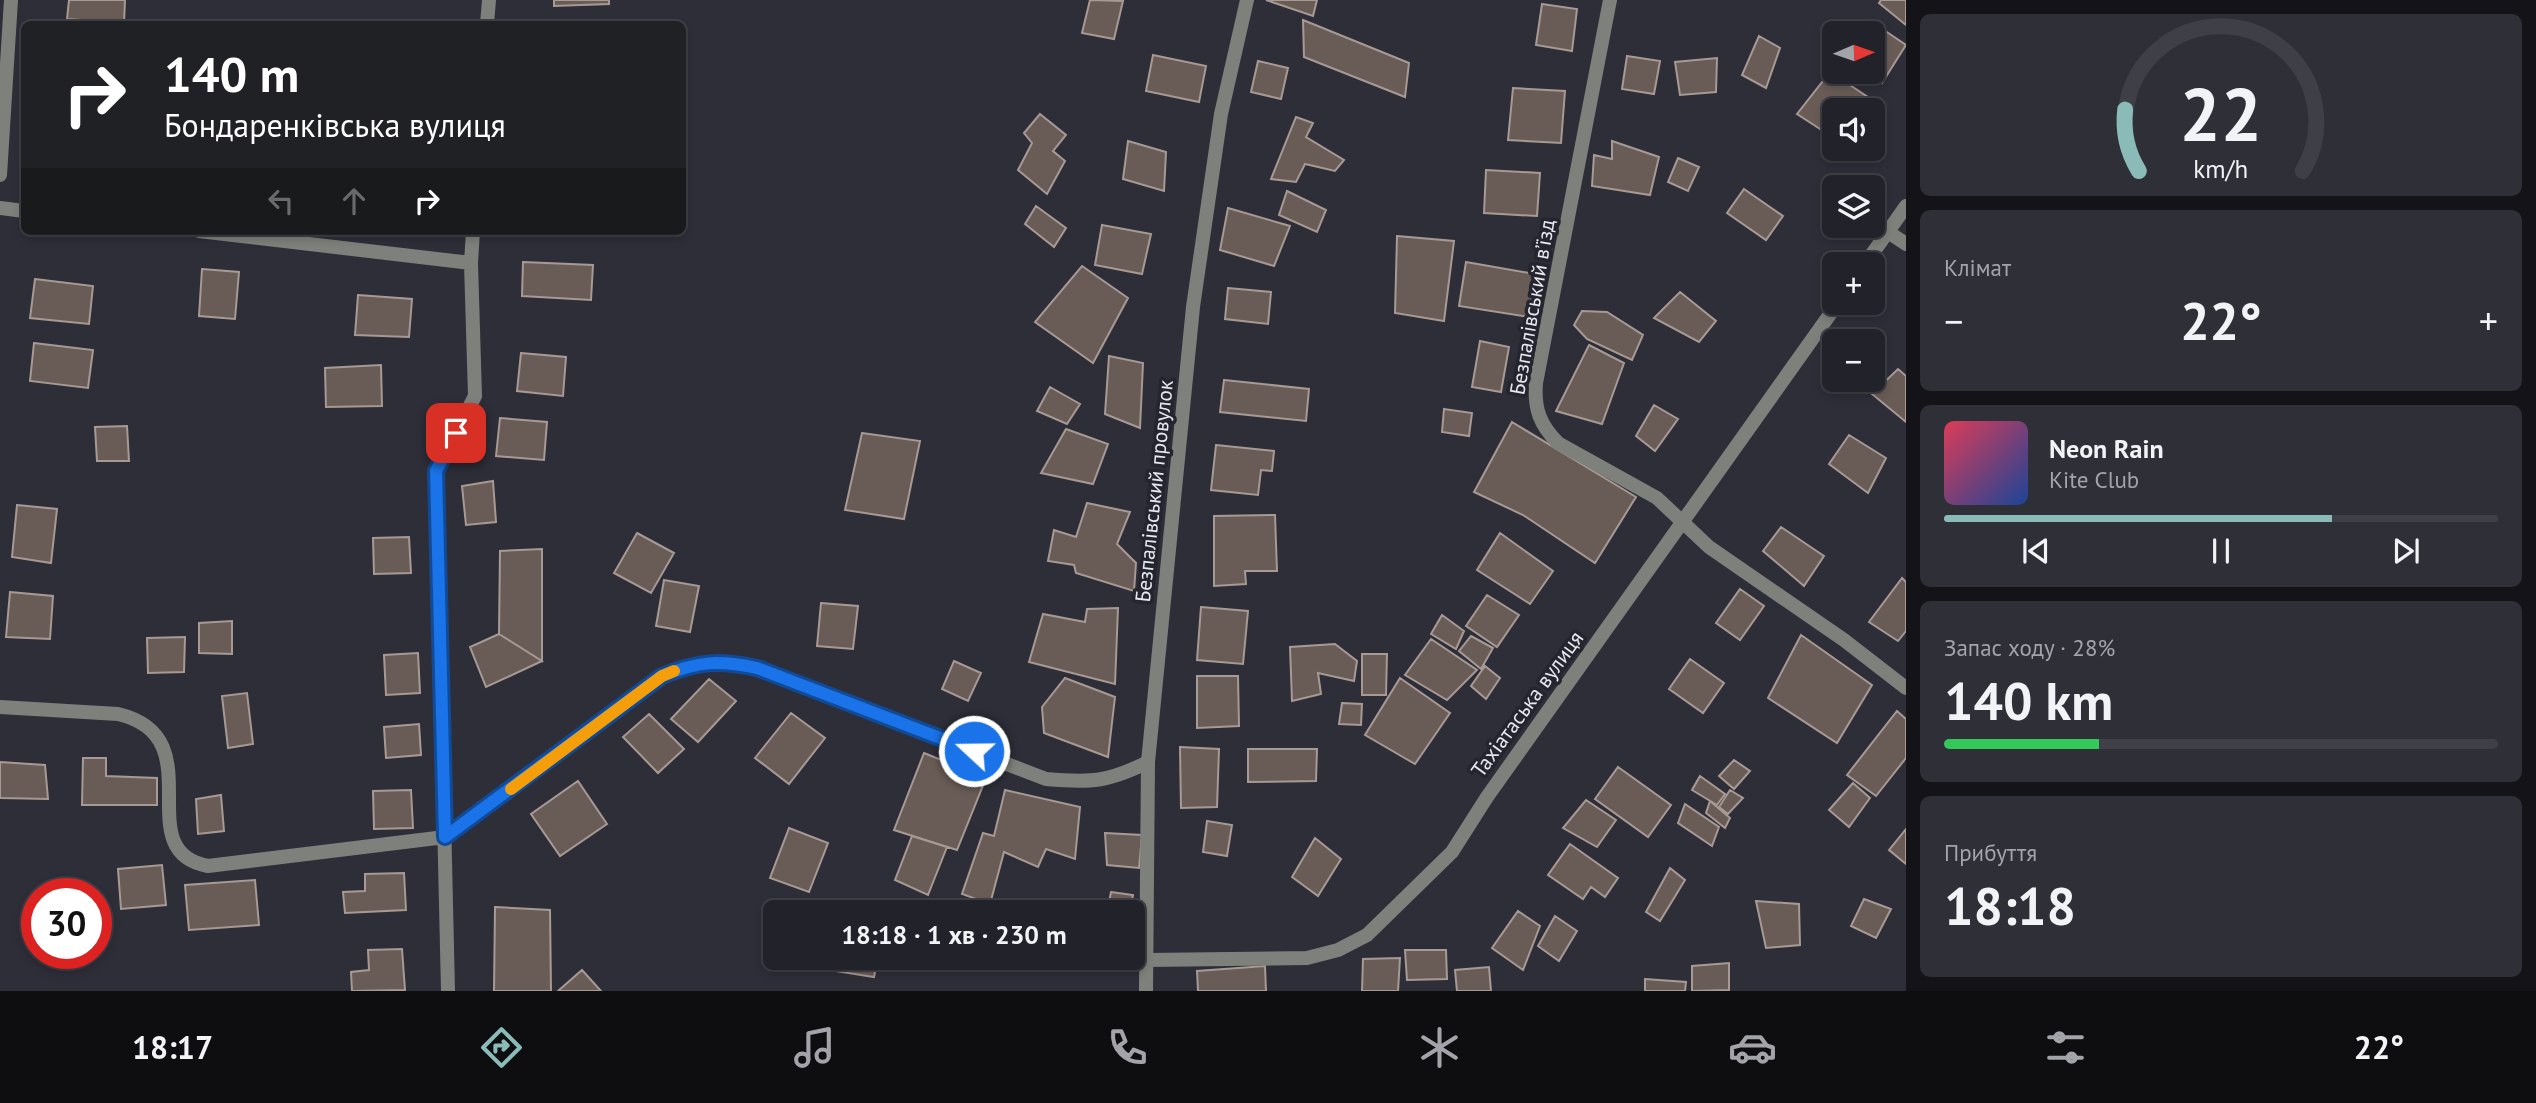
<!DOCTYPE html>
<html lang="uk">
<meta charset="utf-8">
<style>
:root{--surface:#22222b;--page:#2e2f37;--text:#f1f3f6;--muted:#a2a4a9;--line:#3f3f47;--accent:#8bbbb9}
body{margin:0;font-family:"PT Sans",sans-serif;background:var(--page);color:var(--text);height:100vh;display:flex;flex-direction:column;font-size:26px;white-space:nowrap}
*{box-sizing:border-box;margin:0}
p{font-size:23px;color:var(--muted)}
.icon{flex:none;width:38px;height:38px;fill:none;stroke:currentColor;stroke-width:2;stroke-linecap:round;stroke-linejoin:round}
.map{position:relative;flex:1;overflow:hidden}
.details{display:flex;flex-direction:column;gap:14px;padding:14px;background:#131318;width:630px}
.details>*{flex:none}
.guide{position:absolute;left:21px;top:21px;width:665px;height:214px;border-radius:10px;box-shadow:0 4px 10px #0003,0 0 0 2px var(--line);background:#202124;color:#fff;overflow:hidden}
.needle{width:46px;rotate:88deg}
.tools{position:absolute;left:1822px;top:21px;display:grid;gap:14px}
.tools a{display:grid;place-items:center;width:63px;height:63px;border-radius:10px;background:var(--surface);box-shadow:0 4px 10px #0003,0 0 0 2px var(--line);font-size:35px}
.speed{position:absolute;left:21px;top:878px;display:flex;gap:14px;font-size:35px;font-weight:700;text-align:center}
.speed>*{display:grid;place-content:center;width:91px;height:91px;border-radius:50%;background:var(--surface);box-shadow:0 4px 10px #0003,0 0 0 2px var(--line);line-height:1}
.speed .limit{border:10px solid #d22;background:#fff;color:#111}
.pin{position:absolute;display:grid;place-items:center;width:60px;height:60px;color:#fff;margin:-30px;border-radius:14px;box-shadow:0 4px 10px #0006}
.me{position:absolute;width:77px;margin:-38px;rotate:291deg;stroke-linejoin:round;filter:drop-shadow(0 0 5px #0008)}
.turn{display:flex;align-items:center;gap:24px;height:147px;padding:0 28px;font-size:32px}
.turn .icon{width:91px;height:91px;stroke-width:2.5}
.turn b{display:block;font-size:49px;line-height:60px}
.lanes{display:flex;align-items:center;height:66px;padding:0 28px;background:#0003;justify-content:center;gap:35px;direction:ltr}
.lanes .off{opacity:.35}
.big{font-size:52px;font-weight:600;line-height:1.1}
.details .tile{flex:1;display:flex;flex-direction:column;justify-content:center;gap:10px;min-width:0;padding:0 24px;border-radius:10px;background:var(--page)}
.details .dial{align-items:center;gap:0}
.dial svg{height:182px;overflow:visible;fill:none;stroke:var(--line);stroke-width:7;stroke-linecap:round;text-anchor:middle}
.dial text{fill:var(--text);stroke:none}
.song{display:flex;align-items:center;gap:21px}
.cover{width:84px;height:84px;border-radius:10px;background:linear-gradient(135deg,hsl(350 70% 55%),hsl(220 70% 35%))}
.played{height:7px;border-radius:4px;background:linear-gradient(90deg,var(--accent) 70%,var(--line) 70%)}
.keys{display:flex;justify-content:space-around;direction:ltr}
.heat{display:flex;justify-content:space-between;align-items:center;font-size:38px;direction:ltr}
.charge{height:10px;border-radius:5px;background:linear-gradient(90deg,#34c759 28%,var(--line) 0)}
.trip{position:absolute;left:763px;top:900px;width:382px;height:70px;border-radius:10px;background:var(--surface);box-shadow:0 4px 10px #0003,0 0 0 2px var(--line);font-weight:600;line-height:70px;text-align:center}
.tab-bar{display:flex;height:112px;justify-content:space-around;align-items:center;background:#0e0e11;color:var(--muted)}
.tab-bar .icon{width:49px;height:49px}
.tab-bar .active{color:var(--accent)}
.tab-bar b{font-size:32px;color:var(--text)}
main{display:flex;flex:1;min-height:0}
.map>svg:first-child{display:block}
.building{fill:#695c56;stroke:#a79993;stroke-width:2}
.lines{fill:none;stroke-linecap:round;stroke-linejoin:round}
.minor{stroke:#7e817b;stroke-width:14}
.route-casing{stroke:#114b97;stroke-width:18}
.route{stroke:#1a73e8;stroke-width:12}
.slow{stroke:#f59e0b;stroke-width:12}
.labels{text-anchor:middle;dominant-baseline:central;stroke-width:7;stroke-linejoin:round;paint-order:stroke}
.street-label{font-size:21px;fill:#e8e8f0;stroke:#25252f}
</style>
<main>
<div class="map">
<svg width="1906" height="991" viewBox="0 0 1906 991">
<rect width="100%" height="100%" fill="#2e2e39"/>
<path class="building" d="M69,0H125L124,23L67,19Z
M554,0H609V4L554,6Z
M1090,0L1123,1L1114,39L1082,33Z
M1266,0H1317L1313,16Z
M1881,0H1906V25L1879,3Z
M1542,4L1577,9L1572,51L1536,45Z
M1303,20L1409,63L1405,97L1304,57Z
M1869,20L1906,45L1882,83L1866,72H1872V33H1859Z
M1759,36L1780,48L1766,88L1742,75Z
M1153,55L1206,66L1199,102L1146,91Z
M1627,56L1660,61L1654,94L1622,89Z
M1717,58L1716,92L1680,95L1675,62Z
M1258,61L1288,68L1281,99L1251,92Z
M1830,72L1874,101L1867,110H1834V138L1797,114Z
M1513,88L1565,91L1561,143L1508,140Z
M1040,114L1066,135L1053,151L1065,161L1047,194L1018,170L1032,143L1024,133Z
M1296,117L1313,123L1306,137L1344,160L1335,171L1305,164L1296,182L1271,179Z
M1128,141L1166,152L1164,191L1123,179Z
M1612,141L1659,157L1650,195L1592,186L1594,155L1612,159Z
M1678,158L1699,167L1688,191L1668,182Z
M1486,170L1540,173L1537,216L1484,213Z
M1744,189L1783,216L1766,240L1727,213Z
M1287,191L1326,210L1317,232L1279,215Z
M1036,206L1066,228L1054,247L1025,224Z
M1228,208L1290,226L1274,266L1220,250Z
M1102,225L1151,234L1142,274L1095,265Z
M1397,236L1454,241L1444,321L1395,313Z
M523,262L593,265L591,300L522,296Z
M1466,262L1535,274L1529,317L1459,306Z
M1082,266L1128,298L1093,363L1035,322Z
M202,269L239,272L235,319L199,316Z
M35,279L93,286L89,324L30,318Z
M1228,288L1271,292L1268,324L1225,319Z
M1680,292L1716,321L1699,342L1654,318Z
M358,295L412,299L409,337L355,335Z
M1582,311L1607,312L1643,335L1632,360L1587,339L1574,325Z
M1480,341L1509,347L1501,392L1472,387Z
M34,343L93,350L88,388L30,381Z
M1589,345L1624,363L1602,424L1556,411Z
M521,353L566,357L563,396L517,391Z
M1109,356L1143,363L1140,428L1105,414Z
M381,365L382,406L326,407L325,368Z
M1898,369L1906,376V422L1872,394Z
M1224,380L1309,389L1306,421L1220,412Z
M1050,387L1080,404L1067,424L1037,411Z
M1654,405L1678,419L1655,451L1636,436Z
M1444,409L1472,413L1469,436L1442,432Z
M500,418L547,422L544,460L496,456Z
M1512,422L1636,497L1595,563L1523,515L1474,492Z
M127,426L129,461H97L95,427Z
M1066,429L1108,444L1093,484L1041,473Z
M862,433L920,441L904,519L845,510Z
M1849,435L1886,458L1868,493L1829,464Z
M1216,445L1274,451L1272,471L1261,470L1258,495L1211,490Z
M493,481L496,522L466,525L462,486Z
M1087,503L1130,512L1117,544L1136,563L1134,591L1076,573L1074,565L1048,561L1054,530L1076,537Z
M17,505L57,509L51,563L12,557Z
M1275,515L1277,571H1245L1246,584L1214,586V516Z
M1781,527L1824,556L1804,586L1763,551Z
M637,533L674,553L651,593L614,573Z
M1500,533L1553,571L1530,604L1477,570Z
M409,537L411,573L374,574L373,538Z
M542,549V661L499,634L500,551Z
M1902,578L1906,582V631L1898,641L1869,622Z
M664,580L699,586L690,632L656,626Z
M1740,589L1764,606L1740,640L1716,623Z
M10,592L53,596L50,639L6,637Z
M1487,595L1519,615L1497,647L1466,626Z
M821,603L858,606L853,649L817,646Z
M1201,607L1248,611L1243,664L1197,660Z
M1118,608L1115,684L1029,662L1043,614L1085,622L1087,609Z
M1442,615L1464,631L1456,649L1431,634Z
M232,621V654L199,653V623Z
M499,634L542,661L486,687L470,647Z
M1801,635L1872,685L1837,743L1768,698Z
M1471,636L1493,648L1481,669L1459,651Z
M185,637L184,672L148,673L147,638Z
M1431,639L1477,670L1447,700L1405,675Z
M1335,644L1357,661L1354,681L1318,673L1321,694L1292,701L1290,647Z
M418,653L420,693L386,695L384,655Z
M1362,654H1387L1386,695H1362Z
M1690,659L1724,683L1703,713L1669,689Z
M954,661L981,673L968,701L942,689Z
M1485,666L1500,678L1486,699L1471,686Z
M1197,676H1238L1239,726L1197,728Z
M1065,678L1115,697L1108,757L1044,733L1042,707Z
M1400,678L1450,713L1415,764L1365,735Z
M709,679L736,701L698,742L671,719Z
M247,693L253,744L228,748L222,696Z
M1342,703L1362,704L1361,725L1339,724Z
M1897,711L1906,719V758L1876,796L1847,775Z
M791,713L825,738L789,784L755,758Z
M649,714L684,749L658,773L623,737Z
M419,724L421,755L386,758L384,727Z
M1180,747L1219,749L1217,807L1181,808Z
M1248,749H1317L1316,781L1248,782Z
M924,753L986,778L957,850L894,830Z
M83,758H106V776L157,778V805H82Z
M1734,760L1750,771L1734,789L1719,776Z
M0,762L45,765L48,799L0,798Z
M1618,767L1671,805L1648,837L1595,799Z
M1700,776L1725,794L1717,805L1692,790Z
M578,781L607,824L560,856L531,814Z
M1853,783L1870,798L1849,827L1829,810Z
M411,790L413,828L374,829L373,791Z
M1005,790L1080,807L1075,859L1046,849L1038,867L1004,852L990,904L962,894L983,833L994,836Z
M1730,790L1743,798L1728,814L1719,807Z
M221,795L224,831L198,834L196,799Z
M1586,800L1616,820L1597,847L1563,828Z
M1710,801L1730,818L1725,828L1706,813Z
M1685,804L1719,827L1712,846L1678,823Z
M1207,821L1232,825L1227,856L1203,852Z
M789,828L828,843L809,892L770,878Z
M1906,829V864L1889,850Z
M1105,833L1142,835L1139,868L1107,865Z
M912,836L947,847L928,895L895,880Z
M1315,838L1341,859L1318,896L1292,877Z
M1570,844L1618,878L1605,897L1591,887L1583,899L1548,875Z
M162,865L166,905L121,909L118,869Z
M1670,868L1685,880L1660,921L1646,912Z
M404,873L406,910L345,913L343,892L365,891V874Z
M255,880L259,925L189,930L185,885Z
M1111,892L1133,895L1130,912H1107Z
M1864,899L1891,909L1876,938L1851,926Z
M1756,901L1799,904L1800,945L1766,948Z
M495,907L550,910L551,991H494Z
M1518,911L1540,926L1523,970L1492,948Z
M1555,916L1577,931L1559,961L1538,946Z
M402,949L405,990L352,991L351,972L369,970L368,950Z
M1405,950H1446L1447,979L1407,980Z
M831,957H878L874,977L829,970Z
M1400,958L1398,991H1362L1363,959Z
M1729,963V990L1692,991V966Z
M1265,966L1266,991H1198L1197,971Z
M1489,967L1491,991H1457L1455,970Z
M582,970L601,991H558Z
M1645,979L1686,982L1685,991H1645Z"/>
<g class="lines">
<path class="minor" d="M1610,0L1536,383C1534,409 1540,425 1558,443L1657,498L1709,547L1844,640L1906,688
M487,24L489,0
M0,175L11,0
M0,208L24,211
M199,231L471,263
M1888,232L1906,244
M1865,264L1906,206
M0,707L118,714C216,737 126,851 208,866L445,837L662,676C699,661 719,660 757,669L1046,779C1091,783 1108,782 1148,762
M1147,960L1307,958L1338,950L1367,935L1452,852L1487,797L1838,303
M448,991L436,471L475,396L471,263L473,231
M1146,991L1148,762L1193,307L1221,114L1247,0"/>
</g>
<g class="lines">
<g class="route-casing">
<path id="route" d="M456,433L436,471L445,837L662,676C699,661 719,660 757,668L974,751"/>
</g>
<use href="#route" class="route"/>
<path class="slow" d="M511,789L662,676L674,671"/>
</g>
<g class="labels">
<g class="street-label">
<text transform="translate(1532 307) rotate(-80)">Безпалівський в’їзд</text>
<text transform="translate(1154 491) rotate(-84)">Безпалівський провулок</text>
<text transform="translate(1527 704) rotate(-54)">Тахіатаська вулиця</text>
</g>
</g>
</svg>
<div class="tools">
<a><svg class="needle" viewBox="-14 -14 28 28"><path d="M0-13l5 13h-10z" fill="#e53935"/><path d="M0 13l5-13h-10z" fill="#a2a4a9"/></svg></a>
<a><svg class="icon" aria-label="sound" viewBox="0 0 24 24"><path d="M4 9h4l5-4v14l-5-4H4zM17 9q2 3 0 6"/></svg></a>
<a><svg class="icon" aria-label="layers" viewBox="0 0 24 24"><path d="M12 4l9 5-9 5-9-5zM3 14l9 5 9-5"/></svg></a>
<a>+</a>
<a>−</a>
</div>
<div class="speed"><div class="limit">30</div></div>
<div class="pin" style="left:456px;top:433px;background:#d93025"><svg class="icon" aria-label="arrive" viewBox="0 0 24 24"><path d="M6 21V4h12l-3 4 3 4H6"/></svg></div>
<svg class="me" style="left:974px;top:751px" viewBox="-20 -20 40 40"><circle r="17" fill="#1a73e8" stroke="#fff" stroke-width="3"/><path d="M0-11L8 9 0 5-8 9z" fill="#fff"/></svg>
<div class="trip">18:18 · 1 хв · 230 m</div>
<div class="guide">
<div class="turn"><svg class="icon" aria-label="right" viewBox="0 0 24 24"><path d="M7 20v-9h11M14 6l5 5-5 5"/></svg><div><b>140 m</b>Бондаренківська вулиця</div></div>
<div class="lanes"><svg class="icon off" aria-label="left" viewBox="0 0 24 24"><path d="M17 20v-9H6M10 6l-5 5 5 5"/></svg><svg class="icon off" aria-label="ahead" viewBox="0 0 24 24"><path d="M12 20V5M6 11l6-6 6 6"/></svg><svg class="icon" aria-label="right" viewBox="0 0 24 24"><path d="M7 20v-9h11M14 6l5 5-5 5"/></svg></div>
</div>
</div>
<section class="details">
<div class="tile dial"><svg viewBox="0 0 100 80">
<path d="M14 69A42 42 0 1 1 86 69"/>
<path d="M14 69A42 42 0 0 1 8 42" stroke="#8bbbb9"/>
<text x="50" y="56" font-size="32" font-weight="700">22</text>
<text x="50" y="72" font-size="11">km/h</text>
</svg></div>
<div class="tile"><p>Клімат</p>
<div class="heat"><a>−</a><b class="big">22°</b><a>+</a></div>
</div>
<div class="tile">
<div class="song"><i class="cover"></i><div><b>Neon Rain</b><p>Kite Club</p></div></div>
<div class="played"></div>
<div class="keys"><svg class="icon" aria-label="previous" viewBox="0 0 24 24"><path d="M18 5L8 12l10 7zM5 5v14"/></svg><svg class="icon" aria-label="pause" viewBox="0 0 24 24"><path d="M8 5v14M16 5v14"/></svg><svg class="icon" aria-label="next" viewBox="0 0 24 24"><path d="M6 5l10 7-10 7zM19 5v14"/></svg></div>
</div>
<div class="tile"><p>Запас ходу · 28%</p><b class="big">140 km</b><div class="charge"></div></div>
<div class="tile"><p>Прибуття</p><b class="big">18:18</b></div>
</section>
</main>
<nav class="tab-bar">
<b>18:17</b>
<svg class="icon active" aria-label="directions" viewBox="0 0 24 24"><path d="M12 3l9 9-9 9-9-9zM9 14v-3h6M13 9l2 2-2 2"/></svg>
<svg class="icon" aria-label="music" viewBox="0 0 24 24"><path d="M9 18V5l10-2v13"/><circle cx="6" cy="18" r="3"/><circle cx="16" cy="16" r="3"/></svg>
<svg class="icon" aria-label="phone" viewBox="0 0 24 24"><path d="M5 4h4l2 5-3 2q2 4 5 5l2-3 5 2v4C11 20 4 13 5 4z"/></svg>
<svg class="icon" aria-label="climate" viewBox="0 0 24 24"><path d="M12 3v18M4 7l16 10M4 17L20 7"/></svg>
<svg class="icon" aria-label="car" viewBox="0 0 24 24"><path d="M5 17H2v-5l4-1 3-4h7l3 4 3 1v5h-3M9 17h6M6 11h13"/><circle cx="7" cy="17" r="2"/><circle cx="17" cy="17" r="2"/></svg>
<svg class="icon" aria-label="filters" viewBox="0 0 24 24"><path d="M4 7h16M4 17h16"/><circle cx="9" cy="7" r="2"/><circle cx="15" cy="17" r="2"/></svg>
<b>22°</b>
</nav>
